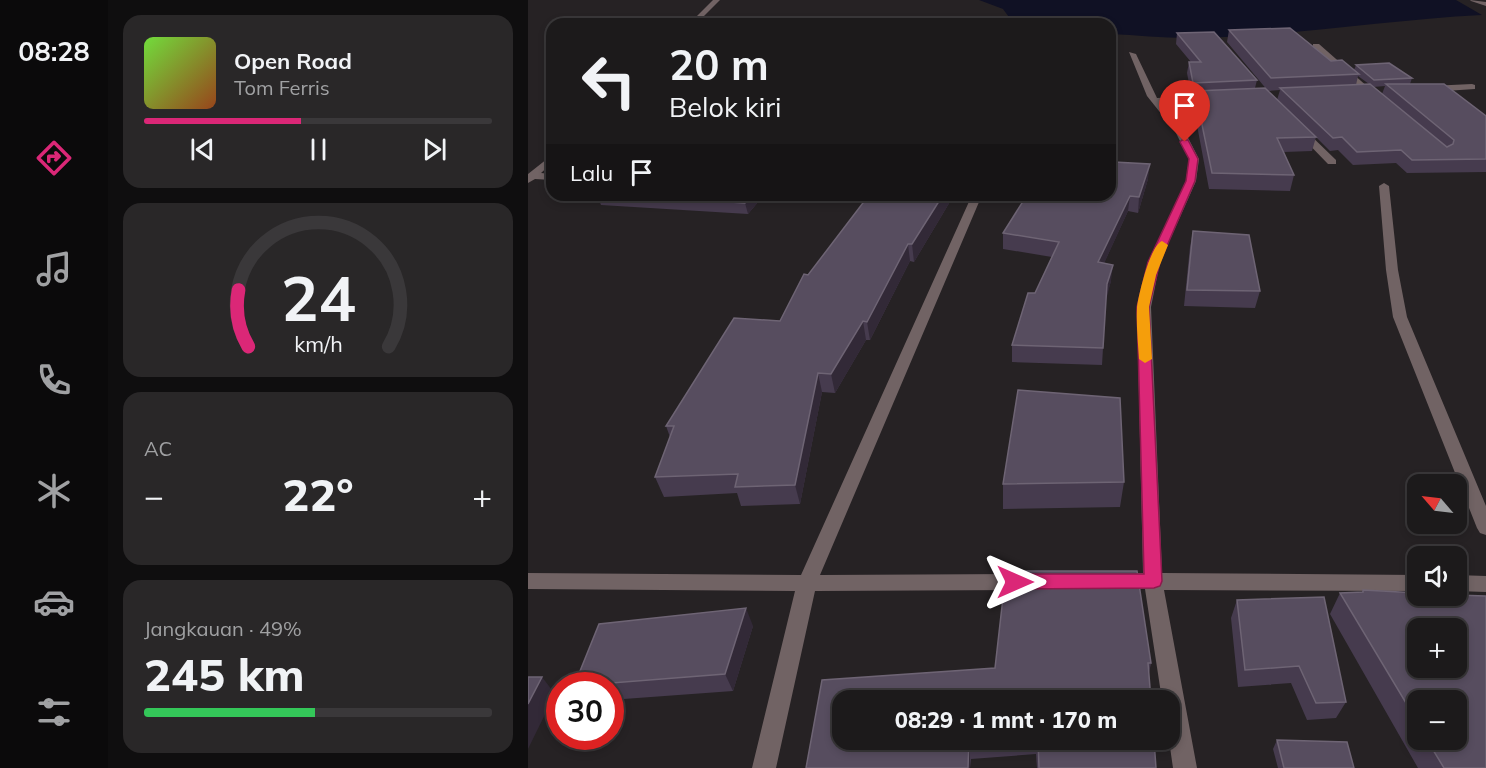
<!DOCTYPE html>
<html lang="id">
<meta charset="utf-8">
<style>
:root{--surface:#1c1a1b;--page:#292728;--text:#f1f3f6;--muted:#a0a1a3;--line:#3a383a;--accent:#db2777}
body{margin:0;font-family:Mulish,sans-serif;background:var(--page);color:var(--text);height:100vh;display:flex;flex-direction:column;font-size:22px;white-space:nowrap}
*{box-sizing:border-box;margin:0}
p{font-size:20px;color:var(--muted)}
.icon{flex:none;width:33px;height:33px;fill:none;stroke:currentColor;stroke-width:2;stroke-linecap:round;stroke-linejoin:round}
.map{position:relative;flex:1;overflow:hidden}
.sheet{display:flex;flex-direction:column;gap:15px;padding:15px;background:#0f0e0f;width:420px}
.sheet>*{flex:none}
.banner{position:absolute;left:18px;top:18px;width:570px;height:183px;border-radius:18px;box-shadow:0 3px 9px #0003,0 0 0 2px var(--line);background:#1c1a1b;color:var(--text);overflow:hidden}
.needle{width:39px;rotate:298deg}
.tools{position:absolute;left:879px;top:474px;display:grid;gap:12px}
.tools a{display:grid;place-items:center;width:60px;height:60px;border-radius:12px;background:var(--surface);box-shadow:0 3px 9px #0003,0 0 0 2px var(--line);font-size:30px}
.speed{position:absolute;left:18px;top:672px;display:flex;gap:12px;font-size:30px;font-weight:700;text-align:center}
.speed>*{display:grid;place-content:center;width:78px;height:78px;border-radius:50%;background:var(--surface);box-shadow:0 3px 9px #0003,0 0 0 2px var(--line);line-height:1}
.speed .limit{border:9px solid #d22;background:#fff;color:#111}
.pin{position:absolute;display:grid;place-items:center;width:51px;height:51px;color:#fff;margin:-62px -26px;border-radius:50% 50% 50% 0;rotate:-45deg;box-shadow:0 0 6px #0007}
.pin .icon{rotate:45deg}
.me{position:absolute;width:66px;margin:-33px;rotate:90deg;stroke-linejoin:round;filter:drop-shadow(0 0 4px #0008)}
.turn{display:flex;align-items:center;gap:21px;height:126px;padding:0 24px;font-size:27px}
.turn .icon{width:78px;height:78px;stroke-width:2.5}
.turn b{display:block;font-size:42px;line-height:51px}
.then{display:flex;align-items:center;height:57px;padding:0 24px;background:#0003;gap:12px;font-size:22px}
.big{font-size:45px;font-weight:800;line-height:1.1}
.sheet .card{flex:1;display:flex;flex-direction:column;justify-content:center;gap:9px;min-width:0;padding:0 21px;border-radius:18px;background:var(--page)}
.sheet .dial{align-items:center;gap:0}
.dial svg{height:156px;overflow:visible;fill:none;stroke:var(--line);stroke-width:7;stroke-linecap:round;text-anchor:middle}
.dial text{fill:var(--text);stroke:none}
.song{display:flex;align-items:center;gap:18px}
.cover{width:72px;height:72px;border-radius:9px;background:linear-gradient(135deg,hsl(100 70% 55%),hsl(20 70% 35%))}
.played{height:6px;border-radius:3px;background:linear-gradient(90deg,var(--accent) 45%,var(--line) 45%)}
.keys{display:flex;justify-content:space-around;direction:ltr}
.heat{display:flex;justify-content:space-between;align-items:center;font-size:33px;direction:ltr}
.charge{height:9px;border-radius:4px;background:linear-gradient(90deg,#34c759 49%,var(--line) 0)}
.trip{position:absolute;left:304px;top:690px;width:348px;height:60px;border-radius:18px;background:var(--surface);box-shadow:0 3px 9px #0003,0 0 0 2px var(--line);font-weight:800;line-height:60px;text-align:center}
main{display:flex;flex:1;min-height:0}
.dock{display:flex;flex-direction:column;width:108px;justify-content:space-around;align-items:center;background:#0b0a0b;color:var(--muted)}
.dock .icon{width:42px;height:42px}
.dock .selected{color:var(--accent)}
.dock b{font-size:27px;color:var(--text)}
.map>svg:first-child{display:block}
.water{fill:#101124}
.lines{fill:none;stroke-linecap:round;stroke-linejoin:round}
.minor{fill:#716364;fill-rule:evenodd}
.wall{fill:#463b4e;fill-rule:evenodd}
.shaded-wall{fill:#322937}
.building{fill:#574d5f;stroke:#6e6474;stroke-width:1.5;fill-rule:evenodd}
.route{fill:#db2777;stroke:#8e194d;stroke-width:1.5}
.slow{fill:#f59e0b}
</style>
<main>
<nav class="dock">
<b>08:28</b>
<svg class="icon selected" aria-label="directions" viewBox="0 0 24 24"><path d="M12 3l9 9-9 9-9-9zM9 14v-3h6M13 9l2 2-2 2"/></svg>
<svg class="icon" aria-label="music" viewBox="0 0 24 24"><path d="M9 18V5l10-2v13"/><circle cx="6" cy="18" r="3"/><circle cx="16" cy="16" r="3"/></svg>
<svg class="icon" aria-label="phone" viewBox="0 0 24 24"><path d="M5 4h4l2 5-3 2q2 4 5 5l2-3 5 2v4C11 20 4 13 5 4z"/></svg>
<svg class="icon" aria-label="climate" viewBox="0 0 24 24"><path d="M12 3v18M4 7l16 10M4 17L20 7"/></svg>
<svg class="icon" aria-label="car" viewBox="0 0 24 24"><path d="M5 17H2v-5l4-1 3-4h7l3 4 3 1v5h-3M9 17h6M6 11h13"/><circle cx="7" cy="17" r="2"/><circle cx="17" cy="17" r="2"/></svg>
<svg class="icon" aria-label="filters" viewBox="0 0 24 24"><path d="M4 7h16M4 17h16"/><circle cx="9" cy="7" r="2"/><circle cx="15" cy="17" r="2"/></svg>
</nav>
<section class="sheet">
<div class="card">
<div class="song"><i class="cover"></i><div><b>Open Road</b><p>Tom Ferris</p></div></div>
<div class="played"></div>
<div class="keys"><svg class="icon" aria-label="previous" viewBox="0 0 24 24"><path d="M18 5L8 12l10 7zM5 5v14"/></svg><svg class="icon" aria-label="pause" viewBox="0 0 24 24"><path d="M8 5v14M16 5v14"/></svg><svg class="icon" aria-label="next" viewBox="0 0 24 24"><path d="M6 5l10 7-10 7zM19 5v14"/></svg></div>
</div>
<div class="card dial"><svg viewBox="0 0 100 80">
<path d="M14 69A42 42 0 1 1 86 69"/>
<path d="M14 69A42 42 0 0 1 9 40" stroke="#db2777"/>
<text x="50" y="56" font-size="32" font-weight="700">24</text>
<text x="50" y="72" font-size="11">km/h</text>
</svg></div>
<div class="card"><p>AC</p>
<div class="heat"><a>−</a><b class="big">22°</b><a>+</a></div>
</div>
<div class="card"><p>Jangkauan · 49%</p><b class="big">245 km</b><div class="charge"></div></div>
</section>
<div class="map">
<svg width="958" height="768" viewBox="0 0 958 768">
<rect width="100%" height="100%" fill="#262224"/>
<path class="water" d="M451,0H928L954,15C856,20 758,37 660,38C634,38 608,35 582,34V24H486L475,9Z"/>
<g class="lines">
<path class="minor" d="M185,0H192L168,24H161Z
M942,0L958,2V6L943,1Z
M785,44H791L849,95V99H843L785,48Z
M601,52L608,54L629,98L687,95L691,98L687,101L634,103L656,130L671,159L668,181L632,262L623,307L634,573L890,575V591L636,590L669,768H645L641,740L642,700H634L617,589H593L586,587L583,581L586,575L593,573H615L609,307L620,262L658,181L661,159L647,131L619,96Z
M944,84L947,85V89L902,92L898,89L902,86Z
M769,128H775L808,160V164H800L769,132Z
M24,155V163L13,173L24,174V180L7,179L0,183V174Z
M856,183L861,186L870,270L879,317L958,506V535L952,533L949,528L865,317L858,270L851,186Z
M444,195H454L292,575L497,574L504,576L507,582L504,588L497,590L287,591L248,768H224L267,591L0,589V573L273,575Z
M928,575L958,576V592L928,591Z"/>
</g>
<path class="wall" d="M701,30L803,61L826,70L828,65L884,78L882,84L958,116V172L879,173L868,163L825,165L810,150L802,151L788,137L784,151L756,152L766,175L762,191L681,189L665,104L667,94H663L659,73L661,62H663L648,44L649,33L729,80L727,88L749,100L752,90L740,91L699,42ZM830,76L841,84L828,85ZM857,86L854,94L845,87Z
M586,162L620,179L610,213L600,211L576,263L583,281L578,297L574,365L484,362V345L524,257L475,249V233Z
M69,195H236L220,214L73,205Z
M423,200L386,262L382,261L342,340H338L307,393L294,392L272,504L213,506L209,493L136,497L127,477L142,437L138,426L252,321Z
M665,231L732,291L727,308L656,306L662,247Z
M596,482L592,507L475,509V484Z
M835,590L958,768H890L802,614L812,593L834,592ZM890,700L928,740H890Z
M709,600L818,702L808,718L779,720L763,683L710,687L703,618Z
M225,626L205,691L82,700V686H46Z
M623,663L621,673L315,740H626L628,768H509L508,754L443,759L442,768H278L294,680Z
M749,740L826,768H750L745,749Z"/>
<path class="shaded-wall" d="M622,164L620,179L610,213L611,197Z
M224,195H236L220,214L217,203Z
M415,195H423V200L386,262L384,244Z
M602,196L600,211L569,279L570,262Z
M380,244L382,261L342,340L339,322Z
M585,265L583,281L578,301L579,284Z
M335,321L338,340L307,393L303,374Z
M290,373L294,392L272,504L267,485Z
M218,608L225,626L205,691L197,674Z
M14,677L27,694L0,749V704Z
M442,740V768H440Z"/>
<path class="building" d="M762,28L803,61L814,60L831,74L743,78L701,30Z
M686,32L729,80L665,83L661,62H673L649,33Z
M861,63L884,78L846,80L828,65Z
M842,84L919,147L925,144L926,140L858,84H916L958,116V159L884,160L873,150L829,152L814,137L805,138L752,88Z
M737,88L788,137L749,138L766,175L684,173L667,91Z
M582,130H585L586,162L622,164L611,197L602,196L570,262L585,265L579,284L575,348L484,345L500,293H507L531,242L475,233L499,195H582Z
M93,195H224L217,203Z
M341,195H415L384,244H380L339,322L335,321L303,374L290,373L267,485L207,487L210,474L127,477L146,426H138L206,318L252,321L276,274L280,275Z
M665,231L721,235L732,291L659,290Z
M490,390L592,398L596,482L475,484Z
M478,571H609L623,663H620L623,700H315V740H441L440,768H278L294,680L467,668Z
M835,590L890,593V596H928V595L958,596V768H916L899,740H928V700H890V723L812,593L835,592ZM890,628H928V668H890Z
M796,597L818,702L788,703L771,666L717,670L709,600Z
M218,608L197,674L46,686L71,624Z
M0,677H14L0,704Z
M510,740H626L628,768H511Z
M749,740L819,742L826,768H756Z"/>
<path class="route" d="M654,140H660L670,159L667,181L632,262L621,307L634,581L632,586L626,588L487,589L481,587L478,582L481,577L487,574H616L609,307L620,262L658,181L661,159L652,142Z"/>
<path class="slow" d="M634,241L640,245L628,275L621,307L624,359L617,363L611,359C610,342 608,324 609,307C611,293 622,246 634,241Z"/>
</svg>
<div class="tools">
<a><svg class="needle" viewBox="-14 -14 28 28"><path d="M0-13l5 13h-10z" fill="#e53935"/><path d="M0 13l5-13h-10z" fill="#a0a1a3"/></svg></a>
<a><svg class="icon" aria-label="sound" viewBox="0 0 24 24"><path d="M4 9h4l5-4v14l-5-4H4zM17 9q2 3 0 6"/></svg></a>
<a>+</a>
<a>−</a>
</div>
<div class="speed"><div class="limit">30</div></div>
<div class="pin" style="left:657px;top:142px;background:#d93025"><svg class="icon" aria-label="arrive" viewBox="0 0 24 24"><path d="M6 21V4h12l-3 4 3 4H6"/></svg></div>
<svg class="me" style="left:487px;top:582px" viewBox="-20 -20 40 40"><path d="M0-17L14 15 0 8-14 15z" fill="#db2777" stroke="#fff" stroke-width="4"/></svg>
<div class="trip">08:29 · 1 mnt · 170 m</div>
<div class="banner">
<div class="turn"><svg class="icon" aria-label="left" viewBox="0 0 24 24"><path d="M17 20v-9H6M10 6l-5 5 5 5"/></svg><div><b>20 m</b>Belok kiri</div></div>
<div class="then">Lalu<svg class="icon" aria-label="arrive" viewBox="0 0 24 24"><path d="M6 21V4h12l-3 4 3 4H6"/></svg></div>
</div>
</div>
</main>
